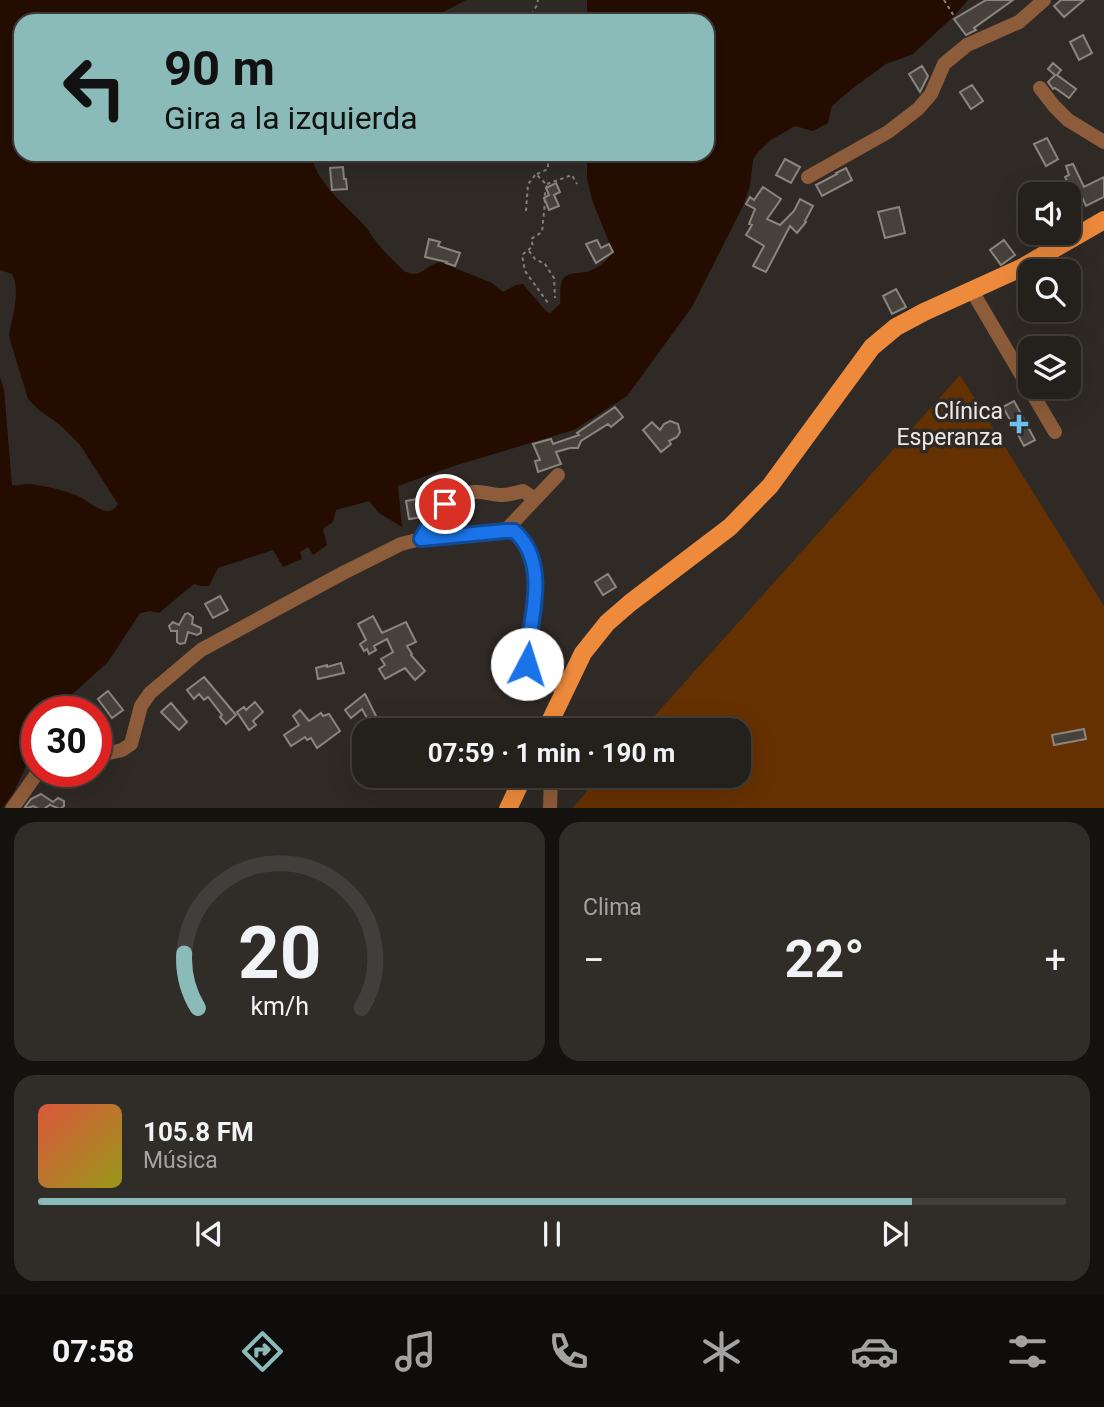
<!DOCTYPE html>
<html lang="es">
<meta charset="utf-8">
<style>
:root{--surface:#24201c;--page:#302d29;--text:#f1f3f6;--muted:#a3a3a3;--line:#413e3b;--accent:#8bbbb9}
body{margin:0;font-family:Roboto,sans-serif;background:var(--page);color:var(--text);height:100vh;display:flex;flex-direction:column;font-size:26px;white-space:nowrap}
*{box-sizing:border-box;margin:0}
p{font-size:23px;color:var(--muted)}
.icon{flex:none;width:38px;height:38px;fill:none;stroke:currentColor;stroke-width:2;stroke-linecap:round;stroke-linejoin:round}
.map{position:relative;height:808px;overflow:hidden}
.side{display:flex;flex-direction:column;gap:14px;padding:14px;background:#14120f;flex:1}
.side>*{flex:none}
.hud{position:absolute;left:14px;top:14px;width:700px;height:147px;border-radius:21px;box-shadow:0 7px 28px #0002,0 0 0 2px var(--line);background:#8bbbb9;color:#111;overflow:hidden}
.controls{position:absolute;left:1018px;top:182px;display:grid;gap:14px}
.controls a{display:grid;place-items:center;width:63px;height:63px;border-radius:14px;background:var(--surface);box-shadow:0 7px 28px #0002,0 0 0 2px var(--line);font-size:35px}
.speed{position:absolute;left:21px;top:696px;display:flex;gap:14px;font-size:35px;font-weight:700;text-align:center}
.speed>*{display:grid;place-content:center;width:91px;height:91px;border-radius:50%;background:var(--surface);box-shadow:0 7px 28px #0002,0 0 0 2px var(--line);line-height:1}
.speed .limit{border:10px solid #d22;background:#fff;color:#111}
.pin{position:absolute;display:grid;place-items:center;width:60px;height:60px;color:#fff;margin:-30px;border:4px solid #fff;border-radius:50%;box-shadow:0 2px 7px #0007}
.me{position:absolute;width:77px;margin:-38px;rotate:5deg;stroke-linejoin:round;filter:drop-shadow(0 0 5px #0008)}
.turn{display:flex;align-items:center;gap:24px;height:147px;padding:0 35px;font-size:32px}
.turn .icon{width:91px;height:91px;stroke-width:2.5}
.turn b{display:block;font-size:49px;line-height:60px}
.big{font-size:52px;font-weight:700;line-height:1.1}
.side .widget{flex:1;display:flex;flex-direction:column;justify-content:center;gap:10px;min-width:0;padding:0 24px;border-radius:21px;background:var(--page)}
.side .dial{align-items:center;gap:0}
.dial svg{height:182px;overflow:visible;fill:none;stroke:var(--line);stroke-width:7;stroke-linecap:round;text-anchor:middle}
.dial text{fill:var(--text);stroke:none}
.song{display:flex;align-items:center;gap:21px}
.cover{width:84px;height:84px;border-radius:10px;background:linear-gradient(135deg,hsl(10 70% 55%),hsl(60 70% 35%))}
.played{height:7px;border-radius:4px;background:linear-gradient(90deg,var(--accent) 85%,var(--line) 85%)}
.keys{display:flex;justify-content:space-around;direction:ltr}
.heat{display:flex;justify-content:space-between;align-items:center;font-size:38px;direction:ltr}
.side .tiles{flex:1;display:grid;gap:14px;grid-template-columns:1fr 1fr}
.widget:last-child{grid-column:span 2}
.trip{position:absolute;left:352px;top:718px;width:399px;height:70px;border-radius:21px;background:var(--surface);box-shadow:0 7px 28px #0002,0 0 0 2px var(--line);font-weight:700;line-height:70px;text-align:center}
.menu{display:flex;height:112px;justify-content:space-around;align-items:center;background:#0e0d0b;color:var(--muted)}
.menu .icon{width:49px;height:49px}
.menu .on{color:var(--accent)}
.menu b{font-size:32px;color:var(--text)}
.map>svg:first-child{display:block}
.green{fill:#663101}
.water{fill:#240d00}
.building{fill:#47413c;stroke:#8b847f;stroke-width:2}
.lines{fill:none;stroke-linecap:round;stroke-linejoin:round}
.path{stroke:#847f7c;stroke-width:2;stroke-dasharray:3.5 3.5;stroke-linecap:butt}
.minor{stroke:#8d5c3a;stroke-width:14}
.major{stroke:#ee8a3c;stroke-width:18}
.route-casing{stroke:#114b97;stroke-width:18}
.route{stroke:#1a73e8;stroke-width:12}
.poi-dot{fill:#6cc3f2;stroke:#302a26;stroke-width:2.5}
.labels{text-anchor:middle;dominant-baseline:central;stroke-width:7;stroke-linejoin:round;paint-order:stroke}
.poi-label{font-size:23px;fill:#ede9e7;stroke:#302a26;text-anchor:end}
</style>
<div class="map">
<svg width="1104" height="809" viewBox="0 0 1104 809">
<rect width="100%" height="100%" fill="#302a26"/>
<path class="green" d="M960,375L1104,606V808L572,809L601,775H738V730H642Z"/>
<path class="water" d="M0,0H466L426,21H21V154H311C316,183 345,204 364,225C369,230 372,237 377,243C385,253 395,262 404,271C422,280 425,265 440,262L492,283L503,292L516,285L523,284L546,311L550,313L560,304C561,297 559,288 562,281C567,270 582,275 592,270C600,267 608,259 613,252L592,200L587,178V154H707V21H587V0H968L954,16L913,54L886,64L853,88L832,106L828,123L813,131L795,126L771,140L759,151L753,160L750,186L743,206L692,307L627,396L574,430L454,466L398,486L402,527L379,513L369,501L336,510L333,522L323,529L327,545L313,555L308,547L300,552L302,559L283,567L273,550L218,568L209,586H200L194,584L159,613L150,611L140,613L108,662L66,700L58,712H37V742L14,792L2,809L0,808V377L4,389L12,485C18,486 22,484 28,484C39,484 66,491 76,495C89,500 108,522 118,504L80,445L60,425L39,410L28,399L10,340L9,335C12,317 21,290 12,274L0,270Z"/>
<path class="building" d="M986,0H1013L974,28L976,30L966,35L954,19Z
M1061,0H1084L1064,17L1054,6Z
M1083,35L1092,53L1079,60L1070,42Z
M1053,63L1061,70L1057,75L1076,89L1069,98L1055,88L1053,89L1048,82L1055,75L1048,69Z
M922,66L928,76L920,92L909,74Z
M972,85L983,101L971,109L960,92Z
M1047,138L1058,159L1046,166L1034,144Z
M785,159L800,167L791,183L776,175Z
M1073,164L1084,187L1104,177V197L1086,206L1079,190L1073,193L1065,177L1069,175L1066,166Z
M343,167L344,179H346L347,189L332,190L330,168Z
M846,168L852,180L822,196L816,185L837,174L836,173Z
M556,183L560,192L554,195L559,206L549,210L544,198L549,195L546,188Z
M763,187L781,199L767,219L780,225L794,211L800,199L813,206L805,221L806,222L797,233L790,226L766,272L753,266L764,246L746,235L752,225L749,224L755,209L746,204L750,197L754,200Z
M899,207L905,233L885,238L878,212Z
M429,239L440,242L438,246L460,253L455,266L446,263L447,262L425,257Z
M597,240L601,248L609,244L613,252L596,263L586,244Z
M1004,240L1015,255L1001,265L990,250Z
M896,289L906,307L892,314L883,296Z
M1014,401L1035,440L1024,446L1003,407Z
M615,407L623,417L611,427L608,424L581,441L578,448H570L556,452L561,464L538,472L535,461L540,460L533,444L551,439L553,444L579,435L577,433Z
M670,421L678,424L680,432L677,437L669,441L671,444L661,452L643,430L652,422L660,430L664,424Z
M423,498L425,514L423,517L409,519L406,501Z
M608,574L616,587L603,595L595,582Z
M220,596L228,610L213,618L205,604Z
M188,613L193,617L192,624L201,628V633L197,635L188,632L185,643L180,644L177,642V631H171L169,626L173,622L179,625L185,614Z
M373,616L382,633L406,622L416,642L407,646L412,654L411,655L425,671L415,680L405,668L385,679L379,669L385,665L381,659L393,652L387,639L374,646L376,650L369,654L367,649L364,651L360,644L366,640L358,624Z
M341,663L344,673L318,679L316,668L327,665V667Z
M204,677L236,715L226,724L220,717L222,715L208,697L204,700L199,694L194,699L187,690Z
M108,691L123,710L112,718L98,699Z
M365,694L376,716L368,720L362,709L351,718L345,710Z
M255,702L263,712L253,721L256,725L249,730L237,712L244,707L246,710Z
M171,703L187,722L179,730L161,712Z
M300,710L309,721L321,713L323,716L329,714L340,731L317,748L311,738L307,740L305,737L291,746L284,735L299,725L293,716Z
M1084,729L1086,739L1054,745L1052,735Z
M41,794L53,802L58,798L64,801V806L60,809L50,805L51,804L44,809H39L33,806L28,808L25,807L31,799Z"/>
<g class="lines">
<path class="path" d="M944,0L954,16
M531,21L530,17L537,5L538,0
M537,154L538,156
M537,174L548,169V154
M547,184L572,175L577,184
M526,211L528,184L536,174L547,185L544,198L545,202L542,232L531,239L533,246L522,255L525,271L548,303
M529,251L535,259L545,264L554,278L555,298"/>
<path class="minor" d="M1040,88L1054,106L1068,120L1104,142
M808,177L888,132L918,109L931,94L944,64L967,45L1019,22L1044,0
M972,291L1055,432
M505,531L558,475
M421,539C435,517 448,490 478,492C486,492 493,495 501,495C508,495 516,493 523,491L535,499
M96,756L122,750L131,744L141,706L150,693L201,650L343,573L401,544L421,539L505,531H514C550,562 532,616 526,656C527,675 550,682 565,690
M12,809L38,772
M550,809L551,775"/>
<path class="major" d="M546,730L583,653L607,623L630,603L730,527L770,486L872,347L896,327L924,312L1021,268L1104,220
M508,809L524,775"/>
</g>
<g class="lines">
<g class="route-casing">
<path id="route" d="M445,504L436,514L421,539L505,531H514C549,561 532,616 526,656L527,664"/>
</g>
<use href="#route" class="route"/>
</g>
<path class="poi-dot" d="M1015.5 413.5h7v7h7v7h-7v7h-7v-7h-7v-7h7z"/>
<g class="labels">
<g class="poi-label">
<text x="1003" y="411">Clínica<tspan x="1003" dy="26">Esperanza</tspan></text>
</g>
</g>
</svg>
<div class="controls">
<a><svg class="icon" aria-label="sound" viewBox="0 0 24 24"><path d="M4 9h4l5-4v14l-5-4H4zM17 9q2 3 0 6"/></svg></a>
<a><svg class="icon" aria-label="search" viewBox="0 0 24 24"><circle cx="10" cy="10" r="6"/><path d="M15 15l6 6"/></svg></a>
<a><svg class="icon" aria-label="layers" viewBox="0 0 24 24"><path d="M12 4l9 5-9 5-9-5zM3 14l9 5 9-5"/></svg></a>
</div>
<div class="speed"><div class="limit">30</div></div>
<div class="pin" style="left:445px;top:504px;background:#d93025"><svg class="icon" aria-label="arrive" viewBox="0 0 24 24"><path d="M6 21V4h12l-3 4 3 4H6"/></svg></div>
<svg class="me" style="left:527px;top:664px" viewBox="-20 -20 40 40"><circle r="19" fill="#fff"/><path d="M0-13L10 11 0 6-10 11z" fill="#1a73e8"/></svg>
<div class="trip">07:59 · 1 min · 190 m</div>
<div class="hud">
<div class="turn"><svg class="icon" aria-label="left" viewBox="0 0 24 24"><path d="M17 20v-9H6M10 6l-5 5 5 5"/></svg><div><b>90 m</b>Gira a la izquierda</div></div>
</div>
</div>
<section class="side">
<div class="tiles">
<div class="widget dial"><svg viewBox="0 0 100 80">
<path d="M14 69A42 42 0 1 1 86 69"/>
<path d="M14 69A42 42 0 0 1 8 45" stroke="#8bbbb9"/>
<text x="50" y="56" font-size="32" font-weight="700">20</text>
<text x="50" y="72" font-size="11">km/h</text>
</svg></div>
<div class="widget"><p>Clima</p>
<div class="heat"><a>−</a><b class="big">22°</b><a>+</a></div>
</div>
<div class="widget">
<div class="song"><i class="cover"></i><div><b>105.8 FM</b><p>Música</p></div></div>
<div class="played"></div>
<div class="keys"><svg class="icon" aria-label="previous" viewBox="0 0 24 24"><path d="M18 5L8 12l10 7zM5 5v14"/></svg><svg class="icon" aria-label="pause" viewBox="0 0 24 24"><path d="M8 5v14M16 5v14"/></svg><svg class="icon" aria-label="next" viewBox="0 0 24 24"><path d="M6 5l10 7-10 7zM19 5v14"/></svg></div>
</div>
</div>
</section>
<nav class="menu">
<b>07:58</b>
<svg class="icon on" aria-label="directions" viewBox="0 0 24 24"><path d="M12 3l9 9-9 9-9-9zM9 14v-3h6M13 9l2 2-2 2"/></svg>
<svg class="icon" aria-label="music" viewBox="0 0 24 24"><path d="M9 18V5l10-2v13"/><circle cx="6" cy="18" r="3"/><circle cx="16" cy="16" r="3"/></svg>
<svg class="icon" aria-label="phone" viewBox="0 0 24 24"><path d="M5 4h4l2 5-3 2q2 4 5 5l2-3 5 2v4C11 20 4 13 5 4z"/></svg>
<svg class="icon" aria-label="climate" viewBox="0 0 24 24"><path d="M12 3v18M4 7l16 10M4 17L20 7"/></svg>
<svg class="icon" aria-label="car" viewBox="0 0 24 24"><path d="M5 17H2v-5l4-1 3-4h7l3 4 3 1v5h-3M9 17h6M6 11h13"/><circle cx="7" cy="17" r="2"/><circle cx="17" cy="17" r="2"/></svg>
<svg class="icon" aria-label="filters" viewBox="0 0 24 24"><path d="M4 7h16M4 17h16"/><circle cx="9" cy="7" r="2"/><circle cx="15" cy="17" r="2"/></svg>
</nav>
